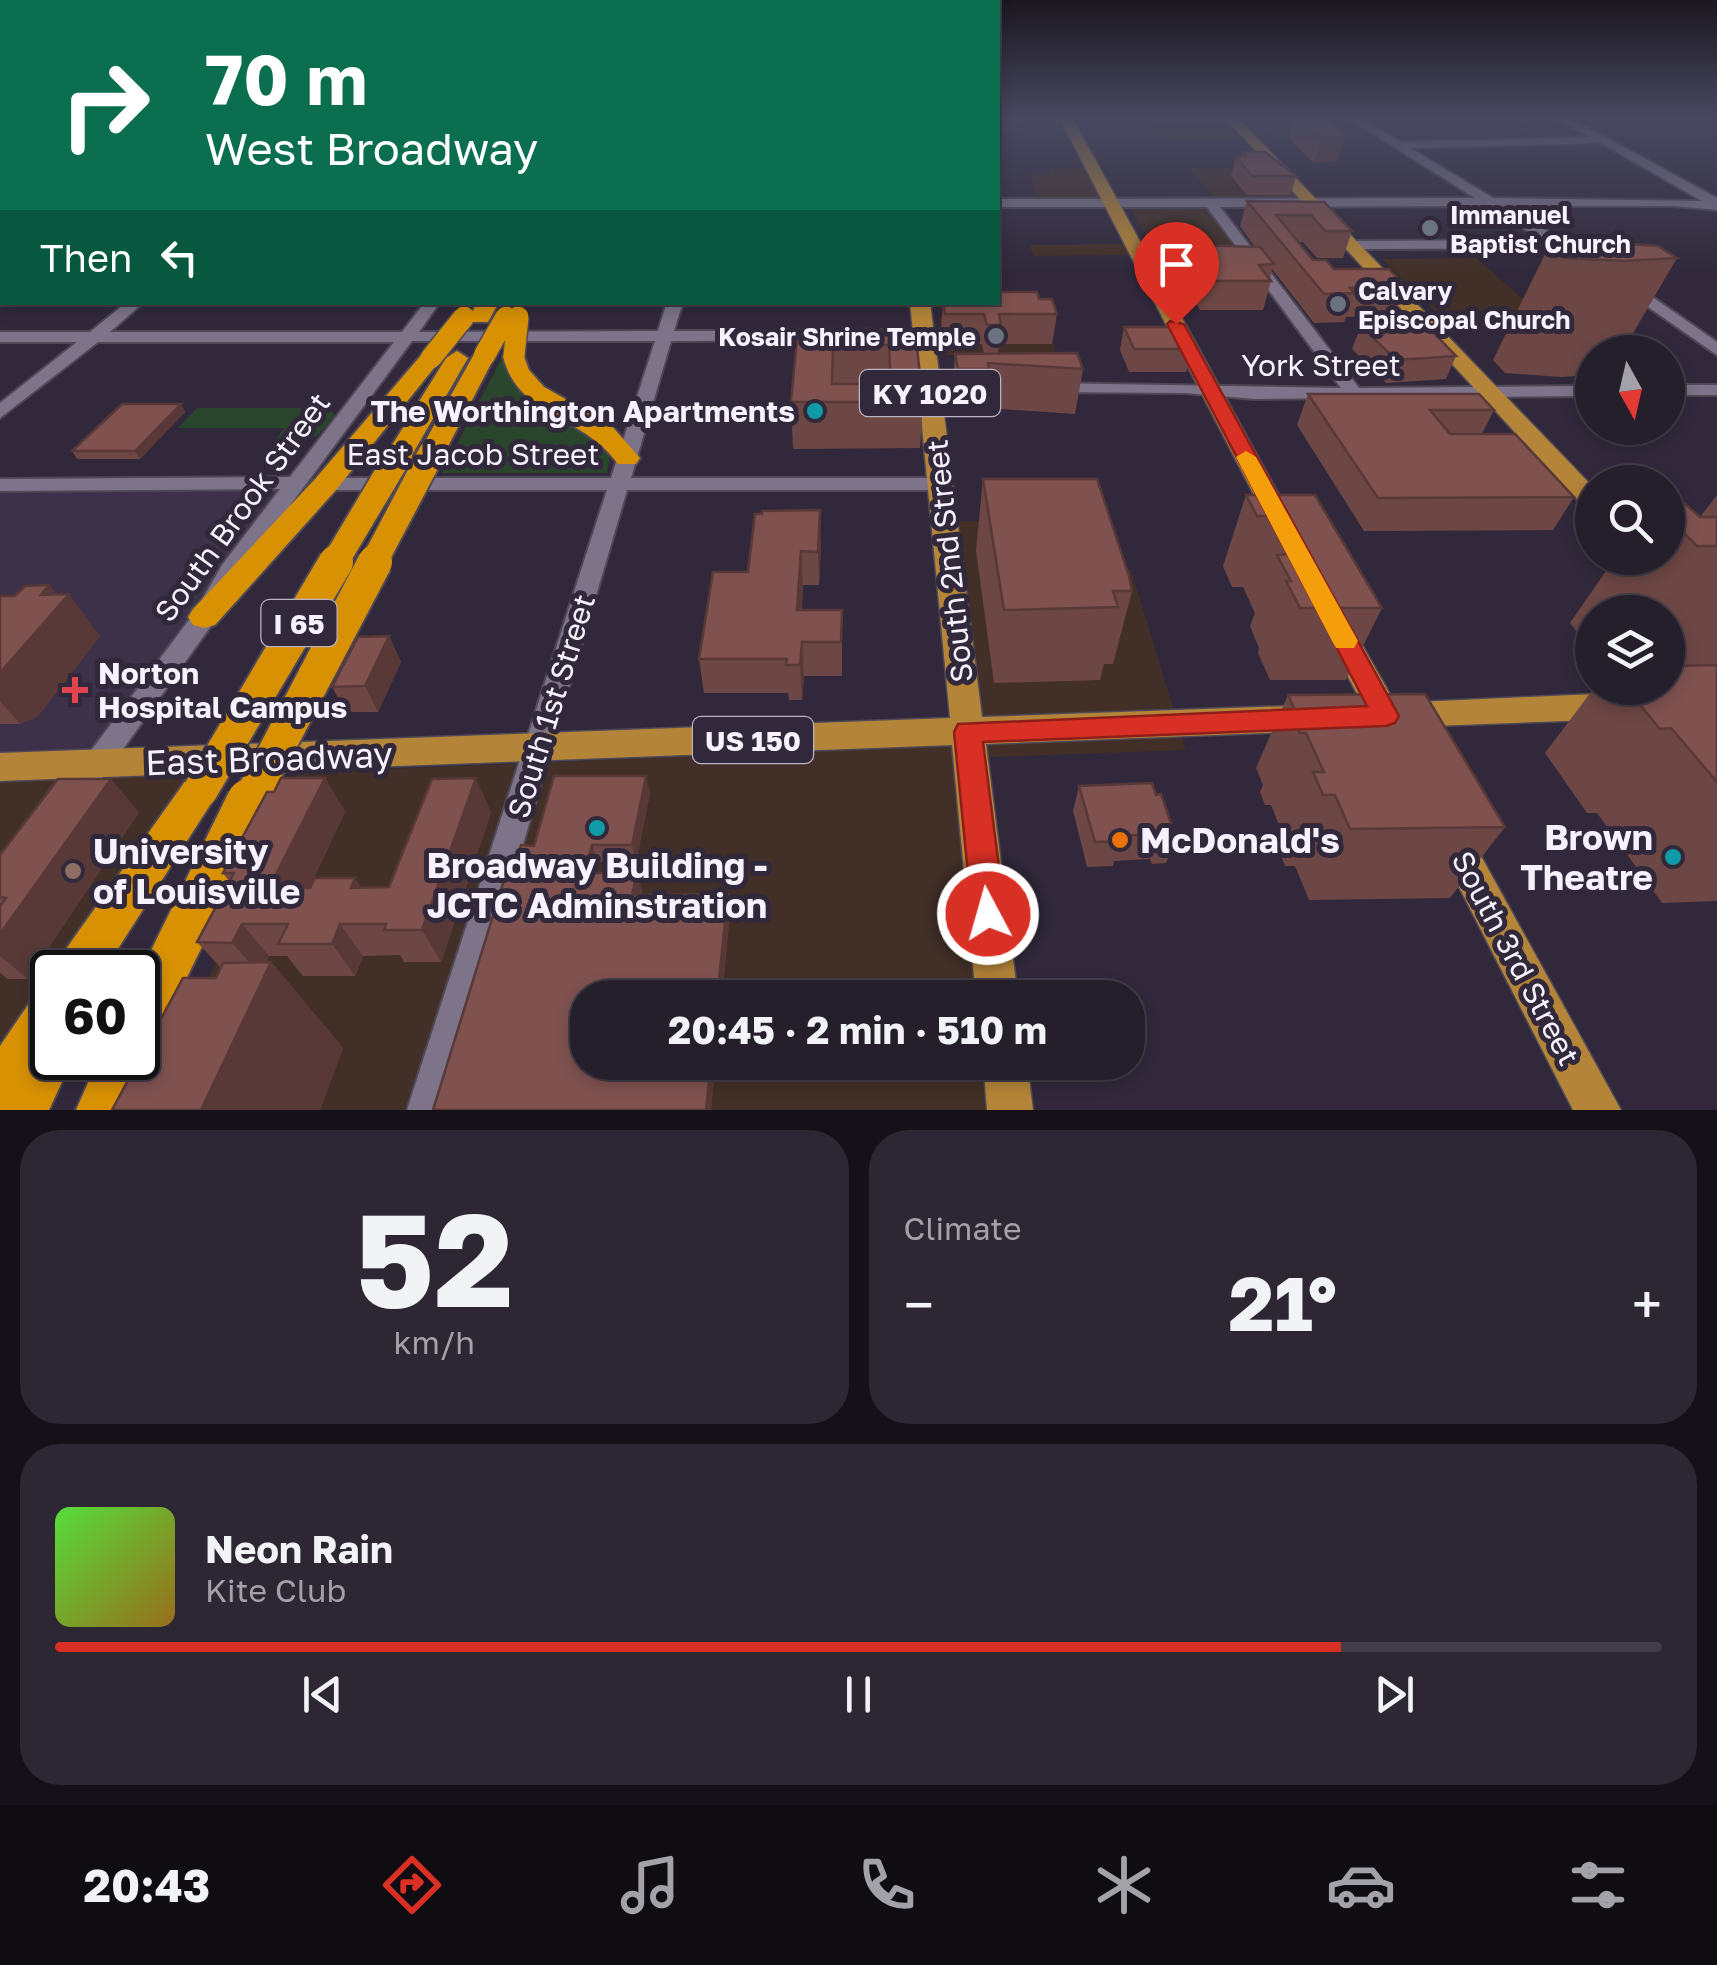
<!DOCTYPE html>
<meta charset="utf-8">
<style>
:root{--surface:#251f2c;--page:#2d2734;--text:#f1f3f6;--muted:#a3a2a9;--line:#423d48;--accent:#d93025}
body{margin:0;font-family:"Golos Text",sans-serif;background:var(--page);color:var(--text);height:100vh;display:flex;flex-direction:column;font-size:38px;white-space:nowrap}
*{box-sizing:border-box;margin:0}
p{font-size:32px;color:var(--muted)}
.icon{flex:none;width:55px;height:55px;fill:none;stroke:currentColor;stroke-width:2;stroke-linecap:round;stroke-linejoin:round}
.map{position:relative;height:1110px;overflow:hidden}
.side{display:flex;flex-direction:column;gap:20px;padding:20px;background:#141118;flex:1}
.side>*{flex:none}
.banner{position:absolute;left:0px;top:0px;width:1000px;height:305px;box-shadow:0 5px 15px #0003,0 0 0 2px var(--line);background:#0b6e4f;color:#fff;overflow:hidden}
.needle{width:65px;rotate:172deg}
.controls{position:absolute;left:1575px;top:335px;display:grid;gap:20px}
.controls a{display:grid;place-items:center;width:110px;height:110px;border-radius:50%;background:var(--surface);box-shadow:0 5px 15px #0003,0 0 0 2px var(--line);font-size:50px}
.speed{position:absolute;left:30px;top:950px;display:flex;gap:20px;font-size:50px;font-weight:700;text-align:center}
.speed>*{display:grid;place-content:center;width:130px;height:130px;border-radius:50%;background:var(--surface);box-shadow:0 5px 15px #0003,0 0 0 2px var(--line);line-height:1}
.speed .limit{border:5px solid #111;border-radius:15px;background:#fff;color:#111}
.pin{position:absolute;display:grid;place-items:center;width:85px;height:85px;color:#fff;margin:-102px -42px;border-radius:50% 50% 50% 0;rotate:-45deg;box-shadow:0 0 10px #0007}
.pin .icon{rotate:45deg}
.me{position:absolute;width:110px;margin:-55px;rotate:354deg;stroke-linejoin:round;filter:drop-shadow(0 0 8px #0008)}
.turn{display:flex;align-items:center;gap:35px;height:210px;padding:0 40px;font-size:45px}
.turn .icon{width:130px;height:130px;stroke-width:2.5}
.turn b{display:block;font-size:70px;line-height:85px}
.then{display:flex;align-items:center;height:95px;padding:0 40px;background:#0003;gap:20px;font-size:38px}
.big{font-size:75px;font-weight:700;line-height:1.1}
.side .widget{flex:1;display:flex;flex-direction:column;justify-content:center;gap:15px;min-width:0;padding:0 35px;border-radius:40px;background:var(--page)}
.side .dial{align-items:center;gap:0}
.dial b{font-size:130px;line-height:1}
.song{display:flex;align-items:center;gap:30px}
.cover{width:120px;height:120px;border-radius:15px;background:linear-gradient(135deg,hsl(110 70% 55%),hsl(40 70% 35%))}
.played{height:10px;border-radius:5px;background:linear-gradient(90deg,var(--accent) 80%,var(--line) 80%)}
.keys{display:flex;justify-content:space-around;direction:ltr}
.heat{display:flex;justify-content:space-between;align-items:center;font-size:55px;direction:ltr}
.side .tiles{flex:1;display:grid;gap:20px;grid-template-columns:1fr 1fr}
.widget:last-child{grid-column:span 2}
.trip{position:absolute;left:570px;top:980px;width:575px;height:100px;border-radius:40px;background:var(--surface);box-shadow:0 5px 15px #0003,0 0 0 2px var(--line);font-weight:700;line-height:100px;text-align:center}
.tab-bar{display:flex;height:160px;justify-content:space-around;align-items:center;background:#0f0c12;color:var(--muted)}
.tab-bar .icon{width:70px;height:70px}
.tab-bar .active{color:var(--accent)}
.tab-bar b{font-size:45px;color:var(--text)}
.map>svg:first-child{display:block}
.built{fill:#3c3148}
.education{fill:#423028}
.green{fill:#29462d}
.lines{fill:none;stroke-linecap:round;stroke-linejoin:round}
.minor-casing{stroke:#4e4857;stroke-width:4}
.major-casing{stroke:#4e4857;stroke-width:3}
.highway-casing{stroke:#4e4857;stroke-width:4}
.minor{fill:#7d7489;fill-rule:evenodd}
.major{fill:#b48539;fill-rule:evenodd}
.highway{fill:#d99104;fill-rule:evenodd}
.highway-bridge-far3-casing{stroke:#4e4857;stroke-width:24;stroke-linecap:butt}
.highway-bridge-far2-casing{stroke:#4e4857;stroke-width:30;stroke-linecap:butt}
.highway-bridge-far1-casing{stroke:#4e4857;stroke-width:38;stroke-linecap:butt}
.highway-bridge-casing{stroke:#4e4857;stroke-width:48;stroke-linecap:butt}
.highway-bridge-far3{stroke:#d99104;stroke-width:21}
.highway-bridge-far2{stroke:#d99104;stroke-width:26}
.highway-bridge-far1{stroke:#d99104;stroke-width:34}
.highway-bridge{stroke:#d99104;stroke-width:44}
.wall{fill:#6d4745}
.shaded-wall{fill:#593938}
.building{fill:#7f5250;stroke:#593938;stroke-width:2.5;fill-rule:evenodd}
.route{fill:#d93025;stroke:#8d1f18;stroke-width:2.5}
.slow{fill:#f59e0b}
.worship-dot{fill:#6b7280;stroke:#31293b;stroke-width:4}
.culture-dot{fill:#0f9aa8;stroke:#31293b;stroke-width:4}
.health-dot{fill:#e0444e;stroke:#31293b;stroke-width:4}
.food-dot{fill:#e8710a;stroke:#31293b;stroke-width:4}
.education-dot{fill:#8d6e63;stroke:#31293b;stroke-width:4}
.labels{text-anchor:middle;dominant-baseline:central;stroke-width:10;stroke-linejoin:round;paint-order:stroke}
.far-poi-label{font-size:25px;font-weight:bold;fill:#f6f1fd;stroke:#31293b;text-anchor:start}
.shield{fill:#31293b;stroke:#bbb5c3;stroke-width:2.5}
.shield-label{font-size:28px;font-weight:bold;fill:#f6f1fd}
.street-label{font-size:30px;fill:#f6f1fd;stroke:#31293b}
.poi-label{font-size:30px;font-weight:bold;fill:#f6f1fd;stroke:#31293b;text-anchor:end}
.near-street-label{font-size:35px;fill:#f6f1fd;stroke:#31293b}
.near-poi-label{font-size:35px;font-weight:bold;fill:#f6f1fd;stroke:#31293b;text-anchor:start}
</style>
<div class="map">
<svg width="1717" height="1110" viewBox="0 0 1717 1110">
<rect width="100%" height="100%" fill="#31293b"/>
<path class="built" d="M293,483L0,896V485Z"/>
<path class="education" d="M1155,119H1227L1244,138L1168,139Z
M1051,168H1087L1102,198H1037L1030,174H1051Z
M1190,168H1273L1302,199H1214Z
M1212,208L1241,247L1221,254H1156L1131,209Z
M1124,244L1131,255L1034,256L1029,245Z
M1476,258L1537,311H1435L1382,259Z
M1043,316L1052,328L1055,355H944L940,317Z
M955,521L1108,522L1123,567L1131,570L1186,750L965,758L990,997L588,998V1062L997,1063L1002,1110H157L244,890L296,773L978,744Z
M214,767L79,972H52V1012L0,1092V770Z"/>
<path class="green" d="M509,344L506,359L586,424L610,454L607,473H442Z
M197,408H328L335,415L318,435L277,447L271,446L284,428H178Z"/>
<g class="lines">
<g class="minor-casing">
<path id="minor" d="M1350,119H1362L1400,142L1589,137L1560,119H1572L1717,198V210L1674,206H1506L1591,258L1593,261L1586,265L1555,248L1353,249L1346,245L1353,241L1542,240L1488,206L1220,207L1359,388L1592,386V396L1255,399L1185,393L1042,392L1039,388L1048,383L1341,388L1207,207H998V199L1475,198ZM1601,143L1702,201L1493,198L1410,148Z
M0,130H2V136H0Z
M1621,282H1631L1717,342V355L1621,288Z
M127,302H144L110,332H402L425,302H440L419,332L658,331L667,302H683L674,331H825L833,336L831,340L671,341L631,478H940L950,484L940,490H627L445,1110H407L607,490H326L316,484L326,478H611L655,341H412L240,573L213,623L101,780L91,784L81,780L77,772L81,764L195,612L222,565L280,489L0,491V479L290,477L394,342H98L0,418V403L77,342H0V332H90Z
M1668,385H1717V395H1668Z"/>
</g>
<g class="major-casing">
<path id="major" d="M1060,119H1073L1297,528L1293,534H1275L1271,528Z
M1226,119H1239L1592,486V508L1583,506Z
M2,195V206L0,207V196Z
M910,302H930L982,717L1316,705L1328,709L1332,718L1328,727L1316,731L986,744L1018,998H976L952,745L0,781V753L950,718Z
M1337,617L1348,620L1395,703L1616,693L1627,697L1632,706L1627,715L1616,719L1407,727L1403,735L1391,739L1379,735L1322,628L1326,620Z
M1452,822L1465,827L1621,1110H1573L1434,838L1439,827Z
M983,1062H1027L1033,1110H987Z"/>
</g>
<g class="highway-casing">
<path id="highway" d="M478,302H499L488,322H472L469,317Z
M484,349L495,356L444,454L440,460H422L418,454L473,356Z
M514,349L522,351L529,370L544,387L610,424L640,458L636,464H618C582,414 517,417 503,356Z
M431,351L442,358L336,490L215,625L204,628L193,625L188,617L193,609L316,478L423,353Z
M457,351L468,358L412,455L408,461H390L386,455L446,358Z
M200,775L214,780L219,791L103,972H55L61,956L186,780Z
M52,986V1058H73L49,1110H0V1046L36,993Z
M138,1040L147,1058L126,1110H76L99,1058H138Z"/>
</g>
<use href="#minor" class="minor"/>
<use href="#major" class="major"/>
<use href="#highway" class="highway"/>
<g class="highway-bridge-far3-casing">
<path id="highway-bridge-far3" d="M484,356L506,317
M514,356L518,317
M431,358L464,317"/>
</g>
<g class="highway-bridge-far2-casing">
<path id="highway-bridge-far2" d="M334,564L399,455
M373,564L431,454"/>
</g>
<g class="highway-bridge-far1-casing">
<path id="highway-bridge-far1" d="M200,791L336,562
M248,804L375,562"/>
</g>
<g class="highway-bridge-casing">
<path id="highway-bridge" d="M138,1027L249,801"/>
</g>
<use href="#highway-bridge-far3" class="highway-bridge-far3"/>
<use href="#highway-bridge-far2" class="highway-bridge-far2"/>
<use href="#highway-bridge-far1" class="highway-bridge-far1"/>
<use href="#highway-bridge" class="highway-bridge"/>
</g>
<path class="wall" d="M1295,119H1326L1337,161L1314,163L1289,138Z
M1243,152L1296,176L1291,195H1247L1231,176L1236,157L1242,156Z
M1247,201L1324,202L1352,231L1343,258H1317L1303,242H1298L1313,260L1334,269L1405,286L1394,315L1346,317L1344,322L1314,323L1272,269L1270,279L1271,281L1263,310H1200L1189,291H1182L1174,276L1180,248L1255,247L1240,226Z
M1549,246L1677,258L1622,352H1592V375L1561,377L1505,373L1493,360Z
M1039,299L1057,314L1052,344H999L998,353L1083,369L1075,414L985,408V414H954L952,399L955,354H984L982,344H943L941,329L943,302Z
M1361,326L1456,356L1446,379L1386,383L1352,349Z
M1124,327L1192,349L1186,372H1129L1120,350Z
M798,329H915L923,402L920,448L793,449L791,402Z
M1308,394L1494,410L1482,434L1574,497L1553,530L1364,531L1297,425Z
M181,404L185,412L140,459H77L72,451Z
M983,479L1132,591L1113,664H1104L1100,680L994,683L976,550Z
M1246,495L1382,608L1346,680H1270L1258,653L1259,648L1250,626L1255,613L1243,587H1232L1223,566Z
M1717,495V901L1662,903L1597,813H1587L1545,753L1594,688H1668V612H1592V651L1570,623L1615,558H1668V503L1700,517Z
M821,544L819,585H803L802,610H842V676H804L802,700H789L788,693H704L699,659L748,572Z
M49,585L56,594L100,636L38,716L20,724H0V596H15Z
M389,636L401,662L378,712H346L332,687Z
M1288,695L1505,827L1450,898L1309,900L1295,866H1285L1276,844L1282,832L1271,805H1265L1260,792L1263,785L1256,768Z
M325,778L345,812L309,888L389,887L491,812L441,962H404L400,955L363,956L355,976H303L287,956H269L266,962H271L343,1048L320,1110H112L216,978L221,968L197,942L230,882L223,873L274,792Z
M1079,786L1156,795L1176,838L1166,863L1152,864L1150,859L1114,861L1113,866L1087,867L1073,811Z
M650,793L636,862H598L595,873L642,889L641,895L728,894L730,911L722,998L517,860L534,846Z
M139,812L28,979H8L0,973V855Z"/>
<path class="shaded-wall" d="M1345,137L1337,161L1314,163L1321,139Z
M181,404L185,412L140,459L135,451Z
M820,510L821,544L819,585L818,552Z
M801,551L803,585L799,644L797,610Z
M49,585L62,602L69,594L100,636L38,716L20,724L0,701V673L41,595Z
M389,636L401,662L378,712L365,686Z
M802,642L804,676L802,700L800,665Z
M646,776L650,793L636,862L632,845Z
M325,778L345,812L294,920L269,888Z
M476,778L491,812L441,962L422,930Z
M111,779L139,812L28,979L0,956V934Z
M592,845L598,862L591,890L585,873Z
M637,873L642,889L637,912L632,895Z
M355,878L376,911L351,888Z
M728,894L730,911L722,998H717Z
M242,924L269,956L260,974L232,943Z
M340,924L363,956L355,976L332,944Z
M271,962L343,1048L320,1110H201Z
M711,1062H716L711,1110H706Z"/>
<path class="building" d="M1299,119H1326L1345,137L1321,139Z
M1243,152H1265L1296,176H1252L1236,157L1246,156Z
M1247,201L1324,202L1352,231H1325L1311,215H1276L1313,260H1326L1334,269H1389L1405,286L1350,288L1354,293L1324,294Z
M1602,242L1658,246L1677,258L1624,261L1564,258L1549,246Z
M1194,245L1260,247L1274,264L1259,265L1271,281H1207L1196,263H1189L1180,248Z
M998,292H1037L1039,299H1052L1057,314H999L1001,325H987L984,314H945L943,302H998Z
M1361,326L1428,327L1456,356L1396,360Z
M1124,327H1180L1192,349H1134Z
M798,329H915L923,402H791ZM833,345H889L890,371L863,375V384H832Z
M1077,353L1083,369L988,363L989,369H958L955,354Z
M1308,394H1479L1494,410H1430L1450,434H1515L1574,497L1378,498Z
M122,404H181L135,451H72Z
M983,479H1097L1129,576L1132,591H1113L1118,607L1004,610Z
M1246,495H1315L1382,608H1300L1286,581H1291L1277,555L1290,554L1269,516H1257Z
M1668,503H1684L1700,517H1717V546H1697L1668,517Z
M820,510L818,552L801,551L797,610H842L841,642H802L800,665H786L787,659H699L713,572H748L755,514H762V511Z
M49,585L41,595L69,594L0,673V596H15L25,586Z
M389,636L365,686L332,687L358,637Z
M1717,665V782L1671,728L1660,729L1626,688H1668V666Z
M1425,694L1505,827L1350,829L1335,795H1323L1313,772H1324L1306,733H1300L1293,720L1299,719L1288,695Z
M554,776H646L632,845H592L585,873H637L632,895L728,894L717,998H588V1062H711L706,1110H433L509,864L517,860L521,845L534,846Z
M281,778H325L269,888H310L315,878H355L351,888L389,887L432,779L476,778L422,930H384L386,924H340L332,944H278L288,924H242L232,943L197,942L234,873H223L267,792H274Z
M58,779H111L0,934V906L6,898L0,897V855Z
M1152,783L1156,795L1161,794L1176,838L1161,839L1159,834L1119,836L1121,841L1095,842L1079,786Z
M271,962L201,1110H112L183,978H216L223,963Z"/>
<linearGradient id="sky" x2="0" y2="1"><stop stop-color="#1b1720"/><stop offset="0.43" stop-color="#484960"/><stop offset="1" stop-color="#484960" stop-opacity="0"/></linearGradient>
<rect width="1717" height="274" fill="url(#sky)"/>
<path class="route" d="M1170,321L1184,324L1399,716L1395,723L1386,726L983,742L1005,914L1000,925L988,930L977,925L972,914L954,732L958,724L1367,706L1167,324Z"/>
<path class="slow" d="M1246,451L1256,457L1358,641L1354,648H1336L1332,641L1236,457Z"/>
<g class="worship-dot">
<circle cx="1430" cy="228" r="10"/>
<circle cx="1338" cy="304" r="10"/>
<circle cx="996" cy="336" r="10"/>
</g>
<g class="culture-dot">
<circle cx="815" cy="411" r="10"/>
<circle cx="597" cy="828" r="10"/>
<circle cx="1673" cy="857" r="10"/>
</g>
<path class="health-dot" d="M70 675h10v10h10v10h-10v10h-10v-10h-10v-10h10z"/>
<circle class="food-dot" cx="1120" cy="840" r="10"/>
<circle class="education-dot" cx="73" cy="871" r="10"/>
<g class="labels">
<g class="far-poi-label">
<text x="1450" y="214">Immanuel<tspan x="1450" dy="29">Baptist Church</tspan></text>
<text x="1358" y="290">Calvary<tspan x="1358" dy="29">Episcopal Church</tspan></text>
<text x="976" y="336" text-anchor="end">Kosair Shrine Temple</text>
</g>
<g class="shield">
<rect x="860" y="370" width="140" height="46" rx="8"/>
<rect x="261.5" y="600" width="75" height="46" rx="8"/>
<rect x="693" y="717" width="120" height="46" rx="8"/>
</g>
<g class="shield-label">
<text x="930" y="393">KY 1020</text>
<text x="299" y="623">I 65</text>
<text x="753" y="740">US 150</text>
</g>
<g class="street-label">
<text x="1321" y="365">York Street</text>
<text x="473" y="454">East Jacob Street</text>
<text transform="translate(242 507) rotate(-54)">South Brook Street</text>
<text transform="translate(949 561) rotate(-96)">South 2nd Street</text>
<text transform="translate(551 706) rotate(-73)">South 1st Street</text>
<text transform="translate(1516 958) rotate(62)">South 3rd Street</text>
</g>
<g class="poi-label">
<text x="795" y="411">The Worthington Apartments</text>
<text x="98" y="673" text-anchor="start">Norton<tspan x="98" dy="34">Hospital Campus</tspan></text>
</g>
<g class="near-street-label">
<text transform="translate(269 758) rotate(-2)">East Broadway</text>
</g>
<g class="near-poi-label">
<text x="1653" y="837" text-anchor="end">Brown<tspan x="1653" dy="40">Theatre</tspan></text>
<text x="1140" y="840">McDonald's</text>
<text x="93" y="851">University<tspan x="93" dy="40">of Louisville</tspan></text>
<text x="597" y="865" text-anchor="middle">Broadway Building -<tspan x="597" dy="40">JCTC Adminstration</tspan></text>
</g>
</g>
</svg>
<div class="controls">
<a><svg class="needle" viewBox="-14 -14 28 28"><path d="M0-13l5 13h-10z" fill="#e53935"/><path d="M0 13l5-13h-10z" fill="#a3a2a9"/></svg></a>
<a><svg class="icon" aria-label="search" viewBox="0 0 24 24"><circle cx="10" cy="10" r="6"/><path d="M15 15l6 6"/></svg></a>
<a><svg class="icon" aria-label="layers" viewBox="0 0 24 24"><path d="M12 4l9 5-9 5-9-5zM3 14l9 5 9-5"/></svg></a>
</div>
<div class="speed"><div class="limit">60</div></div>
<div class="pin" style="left:1176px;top:324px;background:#d93025"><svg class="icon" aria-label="arrive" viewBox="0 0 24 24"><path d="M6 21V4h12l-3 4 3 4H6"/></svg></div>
<svg class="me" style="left:988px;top:914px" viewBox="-20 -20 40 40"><circle r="17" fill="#d93025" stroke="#fff" stroke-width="3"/><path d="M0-11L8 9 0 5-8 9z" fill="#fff"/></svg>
<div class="trip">20:45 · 2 min · 510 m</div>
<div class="banner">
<div class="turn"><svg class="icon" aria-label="right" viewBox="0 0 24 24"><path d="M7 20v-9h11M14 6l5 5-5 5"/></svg><div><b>70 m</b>West Broadway</div></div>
<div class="then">Then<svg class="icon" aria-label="left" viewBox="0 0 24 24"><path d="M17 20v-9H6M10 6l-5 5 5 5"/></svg></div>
</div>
</div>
<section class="side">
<div class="tiles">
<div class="widget dial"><b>52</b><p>km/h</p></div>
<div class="widget"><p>Climate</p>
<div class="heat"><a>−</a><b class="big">21°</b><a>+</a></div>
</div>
<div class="widget">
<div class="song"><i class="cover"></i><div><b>Neon Rain</b><p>Kite Club</p></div></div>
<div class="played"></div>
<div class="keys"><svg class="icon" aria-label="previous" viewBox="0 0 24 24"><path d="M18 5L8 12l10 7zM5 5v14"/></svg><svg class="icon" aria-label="pause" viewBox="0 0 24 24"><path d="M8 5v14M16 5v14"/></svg><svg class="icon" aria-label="next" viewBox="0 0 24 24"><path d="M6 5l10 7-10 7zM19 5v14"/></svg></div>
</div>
</div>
</section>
<nav class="tab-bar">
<b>20:43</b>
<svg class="icon active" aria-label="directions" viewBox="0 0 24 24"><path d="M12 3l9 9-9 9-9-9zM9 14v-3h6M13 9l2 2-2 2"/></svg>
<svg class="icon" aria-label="music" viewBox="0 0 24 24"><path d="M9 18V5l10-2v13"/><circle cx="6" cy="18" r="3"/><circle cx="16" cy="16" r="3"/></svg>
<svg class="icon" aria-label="phone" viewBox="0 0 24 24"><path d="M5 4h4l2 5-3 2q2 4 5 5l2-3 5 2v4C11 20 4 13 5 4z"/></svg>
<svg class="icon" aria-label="climate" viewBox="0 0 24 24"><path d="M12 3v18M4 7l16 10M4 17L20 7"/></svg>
<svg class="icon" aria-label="car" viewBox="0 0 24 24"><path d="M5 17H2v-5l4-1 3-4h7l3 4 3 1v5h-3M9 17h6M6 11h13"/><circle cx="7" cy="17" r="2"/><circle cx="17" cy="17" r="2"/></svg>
<svg class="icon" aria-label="filters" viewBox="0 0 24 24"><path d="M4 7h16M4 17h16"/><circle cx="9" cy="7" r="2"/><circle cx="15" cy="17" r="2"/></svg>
</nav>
